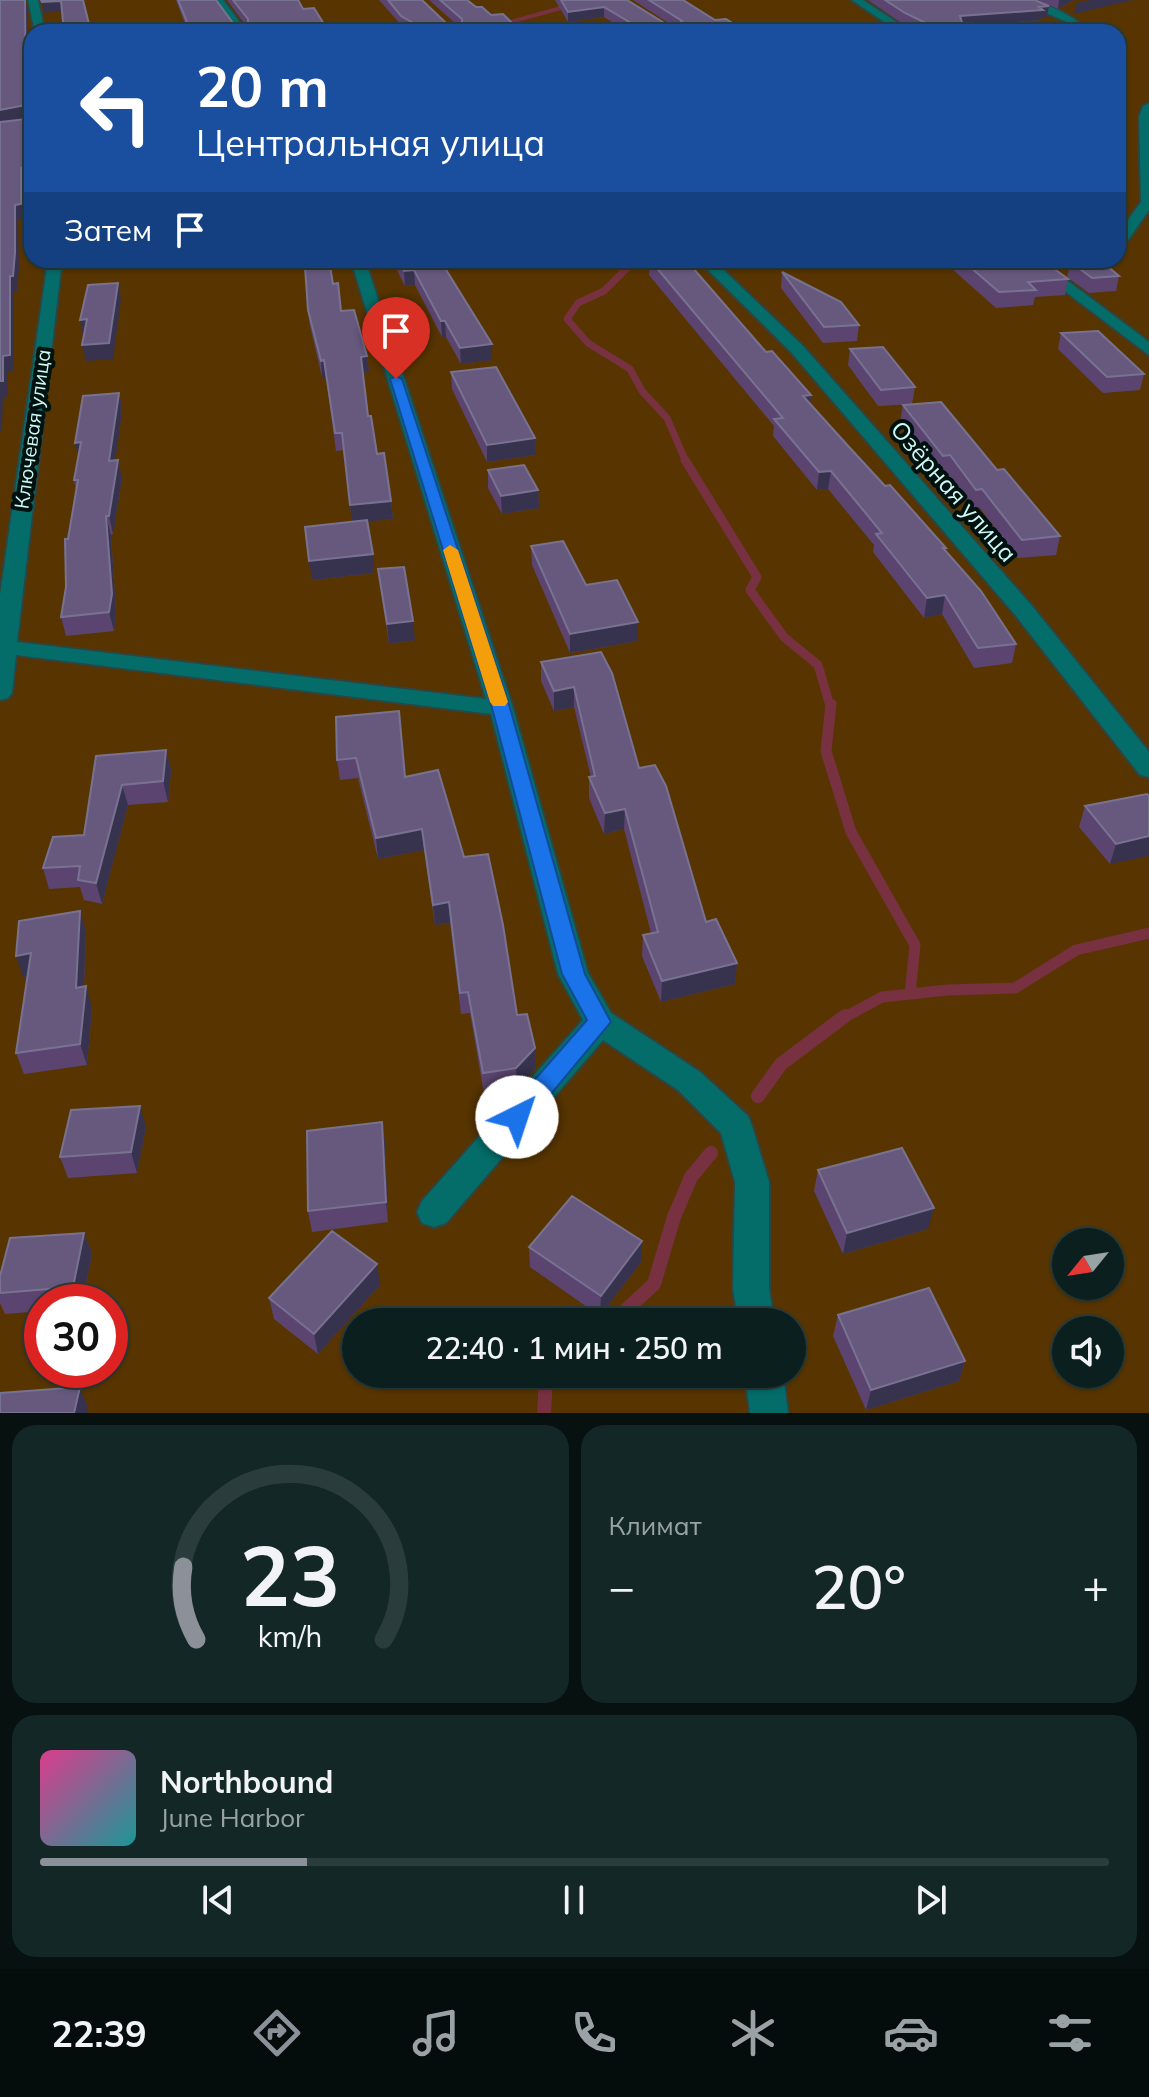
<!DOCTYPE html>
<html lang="ru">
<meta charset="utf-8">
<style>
:root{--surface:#0a1f1e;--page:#132727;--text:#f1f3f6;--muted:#99a2a4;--line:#2a3d3c;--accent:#8c9099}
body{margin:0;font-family:Mulish,sans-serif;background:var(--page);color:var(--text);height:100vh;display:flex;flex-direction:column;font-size:30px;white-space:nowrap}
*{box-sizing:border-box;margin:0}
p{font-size:26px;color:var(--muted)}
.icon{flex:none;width:44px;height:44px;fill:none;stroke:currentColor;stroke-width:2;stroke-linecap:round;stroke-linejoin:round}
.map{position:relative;height:1413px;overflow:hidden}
.details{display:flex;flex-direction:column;gap:12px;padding:12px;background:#061110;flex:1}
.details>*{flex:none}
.guide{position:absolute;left:24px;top:24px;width:1102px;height:244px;border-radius:24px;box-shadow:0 2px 6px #0004,0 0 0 2px var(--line);background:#1a4fa0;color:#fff;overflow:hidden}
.needle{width:52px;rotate:240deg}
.fabs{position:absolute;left:1052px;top:1228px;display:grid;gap:16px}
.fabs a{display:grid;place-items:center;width:72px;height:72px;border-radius:50%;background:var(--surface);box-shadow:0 2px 6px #0004,0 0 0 2px var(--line);font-size:40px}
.speed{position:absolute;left:24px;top:1284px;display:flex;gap:16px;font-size:40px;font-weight:700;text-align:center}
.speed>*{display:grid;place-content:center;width:104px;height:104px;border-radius:50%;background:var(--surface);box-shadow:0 2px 6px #0004,0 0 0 2px var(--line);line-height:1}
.speed .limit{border:12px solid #d22;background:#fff;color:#111}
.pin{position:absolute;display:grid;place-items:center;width:68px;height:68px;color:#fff;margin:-82px -34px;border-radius:50% 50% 50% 0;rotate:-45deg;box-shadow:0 0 8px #0007}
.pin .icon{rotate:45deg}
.me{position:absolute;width:88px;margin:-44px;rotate:41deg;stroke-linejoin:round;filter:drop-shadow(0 0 6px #0008)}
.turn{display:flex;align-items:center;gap:28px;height:168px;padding:0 40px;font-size:36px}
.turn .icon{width:104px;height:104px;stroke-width:2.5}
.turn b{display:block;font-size:56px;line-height:68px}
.then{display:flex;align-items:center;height:76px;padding:0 40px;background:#0003;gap:16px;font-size:30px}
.big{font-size:60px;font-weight:600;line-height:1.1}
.details .tile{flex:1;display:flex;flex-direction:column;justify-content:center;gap:12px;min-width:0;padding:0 28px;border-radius:24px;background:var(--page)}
.details .dial{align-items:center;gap:0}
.dial svg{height:208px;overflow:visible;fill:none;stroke:var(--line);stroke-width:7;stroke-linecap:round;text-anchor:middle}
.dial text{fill:var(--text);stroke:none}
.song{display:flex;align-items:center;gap:24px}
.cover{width:96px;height:96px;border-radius:12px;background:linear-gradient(135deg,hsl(330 70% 55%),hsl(180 70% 35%))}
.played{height:8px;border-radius:4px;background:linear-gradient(90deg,var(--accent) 25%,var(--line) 25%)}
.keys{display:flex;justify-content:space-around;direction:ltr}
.heat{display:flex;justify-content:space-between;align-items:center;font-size:44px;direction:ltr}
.details .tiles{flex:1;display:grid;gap:12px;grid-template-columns:1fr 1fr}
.tile:last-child{grid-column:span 2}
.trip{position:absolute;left:342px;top:1308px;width:464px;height:80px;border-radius:40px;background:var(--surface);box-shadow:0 2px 6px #0004,0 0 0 2px var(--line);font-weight:600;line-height:80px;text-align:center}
.dock{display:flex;height:128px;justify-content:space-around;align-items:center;background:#040c0c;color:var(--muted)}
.dock .icon{width:56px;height:56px}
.dock .on{color:var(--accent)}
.dock b{font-size:36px;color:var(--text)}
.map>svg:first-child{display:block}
.green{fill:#583500;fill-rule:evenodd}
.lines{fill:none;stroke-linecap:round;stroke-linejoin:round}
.stream-far5{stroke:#773140;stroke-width:4}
.stream-far4{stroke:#773140;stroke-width:5}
.stream-far3{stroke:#773140;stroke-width:7}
.stream-far2{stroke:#773140;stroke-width:9}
.stream-far1{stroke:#773140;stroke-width:11}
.stream{stroke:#773140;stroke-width:14}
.minor-casing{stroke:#2e4542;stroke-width:4}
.minor{fill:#046d69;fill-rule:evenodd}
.wall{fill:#5b4570}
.shaded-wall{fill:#37324d}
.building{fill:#67597e;stroke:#787291;stroke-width:2}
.route{fill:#1a73e8;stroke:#114b97;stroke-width:2}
.slow{fill:#f59e0b}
.labels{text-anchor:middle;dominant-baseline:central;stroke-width:8;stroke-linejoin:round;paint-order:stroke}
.far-street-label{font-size:20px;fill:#d0f8f4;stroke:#001210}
.street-label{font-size:24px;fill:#d0f8f4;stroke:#001210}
</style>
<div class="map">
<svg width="1149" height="1413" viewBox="0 0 1149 1413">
<rect width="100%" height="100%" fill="#0e2928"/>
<path class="green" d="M0,0H1149V1413H0ZM32,32H1118V260H32ZM1066,1242H1110V1286H1066ZM42,1302H110V1370H42ZM356,1322H792V1374H356ZM1066,1330H1110V1374H1066Z"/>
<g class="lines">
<path class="stream-far5" d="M499,25L572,5"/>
<path class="stream-far4" d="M625,270L635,260"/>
<path class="stream-far3" d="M627,268L604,291L578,303L567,319L588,343L630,369L642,391L667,418L686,462"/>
<path class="stream-far2" d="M685,460L757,577L750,590L784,637L818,665L830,706"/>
<path class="stream-far1" d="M831,704L826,751L851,832L915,945L910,994
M843,1018L882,997L948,990L1015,988L1076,950L1149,933"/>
<path class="stream" d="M758,1096L781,1064L845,1016
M613,1322L654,1284L674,1217L691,1177L711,1153
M544,1413L546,1378L550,1374"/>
<g class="minor-casing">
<path id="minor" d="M28,0H38L45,32H35Z
M213,0H223L247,32H237Z
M852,0H863L901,25L902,32H892L893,28Z
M1017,0C1042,0 1073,14 1089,32H1078L1069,23Z
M1149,103V210L1123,247L1118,248V234L1141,202L1139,117L1143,106Z
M32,120V128L0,132V124Z
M48,260H62L17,642L486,699L351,260H365L513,708L588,973L611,1013L700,1072L748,1116L752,1126L769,1182V1288L774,1322H738L733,1288L735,1182L721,1133L678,1090L603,1040L446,1223L434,1227L422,1223L417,1212L422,1201L583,1020L558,974L491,714L16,655L12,693L8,698L0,700V595Z
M698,260H713L803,346L1032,606L1149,752V777L1140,775L1016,616L791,352Z
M1024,260H1040L1149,342V355Z
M745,1374H783L788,1413H750Z"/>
</g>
<use href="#minor" class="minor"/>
</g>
<path class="wall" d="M176,0H216L233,23H244L227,0H298L303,9L329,32H188Z
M379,0H422L446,23H455L429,0H467L476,7L521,32H410L402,26Z
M555,0H627L666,24H670L633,0H683L715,20L747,32H628L604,17L568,22Z
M868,0H1035L1049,6L1047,17H1041V20L963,27L965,32H920L903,24Z
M1038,0H1074L1058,9Z
M392,260H440L492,360L461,364L446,337H442L415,285L405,286Z
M650,260L766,352L811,395L810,403L945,550L1016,644L1012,663L974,668L942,614L924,618L873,552L874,545L828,489L817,490L773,436L774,426L649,275Z
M942,260H1042L1068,279L1065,295L1035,297L1033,305L996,308Z
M1044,260H1073L1053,266Z
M1071,262L1119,276L1116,291L1089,293L1067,277Z
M782,272L859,325L857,341L823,343L781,288Z
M333,284L341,311L367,356L369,372L363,373L368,416L377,454L391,501L393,519L367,521L374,573L312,580L352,522L344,450L336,451L326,377H322L310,326L308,310Z
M1061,333L1144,374L1140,390L1103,393L1058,349Z
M850,349L915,387L912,404L878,406L848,365Z
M451,372L535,455L487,462L452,389Z
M119,393L122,410L115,461L122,478L113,534L111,535L116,613L114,631L66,636L61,617L66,587L68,539L76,491L74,480Z
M903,405L997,470L1060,536L1056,555L1018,558L979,507L973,508L946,473L940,474L900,422Z
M488,470L538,490L539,508L502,514L488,488Z
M531,546L638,622V641L570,653L532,565Z
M378,569L415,640L389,644Z
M601,652L639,768L706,922L737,963L735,984L661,1002L642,956L643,935L651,933L624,829L604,834L589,798V777H591L574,707L554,711L541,681V662Z
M336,717L405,776L464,857L535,1069L517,1089L484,1094L470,1013L461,1014L450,923L435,925L424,850L378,859L358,778L340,780L337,760Z
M166,750L171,770L168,802L128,805L102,904L84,900L80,887L49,889L43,868L84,835L96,756Z
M1147,794L1110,864L1079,827L1085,806Z
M80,911L86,932L84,987L92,1007L87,1065L24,1074L16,1053L27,976L23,977Z
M382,1122L385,1143L388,1222L312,1232L308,1211Z
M146,1127L137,1173L68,1178L60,1157Z
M818,1170L928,1229L843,1254L814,1191Z
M84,1233L92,1254L82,1302H42V1311L5,1314L0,1303V1276Z
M529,1247L641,1262L600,1316L530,1267Z
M380,1285L318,1354L274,1319L269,1298Z
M838,1315L965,1361L959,1381L866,1410L833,1336Z"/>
<path class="shaded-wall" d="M1059,0H1074L1058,9Z
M1090,0H1133L1074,14L1076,3Z
M61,1L63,11L44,13L42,2Z
M26,3L28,14L29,117L0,123V110Z
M1049,6L1047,17H1041V20L958,27L960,16Z
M604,7V17L568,22V12Z
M26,119L29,131L30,181H24V219H18L19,268L17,291H14V371L8,372L7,398H3L2,431H0V381L3,356L15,205L21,168Z
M79,260H111L79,262Z
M1054,260H1073L1053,266Z
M414,270L415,285L405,286L404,271Z
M118,283L121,299L113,359L86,361L82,345Z
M87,319L83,336L80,320Z
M441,321H445L446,337H442Z
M492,344V360L461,364L460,348Z
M367,356L369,372L363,373L361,357Z
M324,360L326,377H322L321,361Z
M119,393L122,410L113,479L109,461Z
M811,395L809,411L803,396Z
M535,438V455L487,462V445Z
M81,442L79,460L75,443Z
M118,460L122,478L113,534L109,516Z
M831,471L828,489L817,490L819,472Z
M538,490L539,508L502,514L501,496Z
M391,501L393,519L352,523L350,505Z
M106,516L111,535L116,613L114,631L109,612Z
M373,554L374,573L312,580L309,561Z
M945,595L942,614L924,618L927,598Z
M413,621L415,640L389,644L387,624Z
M638,622V641L570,653V634Z
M574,687V707L554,711V691Z
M166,750L171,770L168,802L163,781Z
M122,785L128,805L102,904L96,883Z
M625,809L624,829L604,834L605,813Z
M422,829L424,850L378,859L376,838Z
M1149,836V856L1110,864L1116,844Z
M449,902L450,923L435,925L433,905Z
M80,911L86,932L83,1009L76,988Z
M31,953L38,974L23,977L16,956Z
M737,963L735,984L661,1002L662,981Z
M86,986L92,1007L87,1065L80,1044Z
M535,1048V1069L517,1089L516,1068Z
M140,1106L146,1127L137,1173L131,1152Z
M382,1122L385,1143L388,1222L386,1202Z
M934,1208L928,1229L843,1254L847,1233Z
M84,1233L92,1254L82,1302H79L73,1287Z
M642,1241L641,1262L600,1316L601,1296Z
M377,1264L380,1285L318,1354L314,1334Z
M965,1361L959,1381L866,1410L871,1390Z
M80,1387L88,1408L87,1413H74Z"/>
<path class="building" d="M0,0H25L26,105L0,110Z
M41,0H83L91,32H64L61,1L42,2Z
M178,0H216L233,23H248V19L233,0H298L303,9L314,8L329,32H287L285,29V32H191Z
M388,0H422L446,23H462V19L440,0H467L476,7H482L491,15L503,14L521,32H422L415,24L401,16Z
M561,0H627L666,24H679L682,21L649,0H683L715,20L726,19L747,32H646L604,7L568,12Z
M885,0H1035L1049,6L1039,7L1043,10L960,16L965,32H944L905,13Z
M26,119L27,167L21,168V204L15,205V253L13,276H10V355L3,356V381H0V122Z
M398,260H440L492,344L460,348L445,321H441L414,270L404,271Z
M650,260H686L766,352L772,351L811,395L803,396L849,447L885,486L890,485L946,548H943L981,591L1016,644L978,648L945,595L927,598L876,534L882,533L831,471L819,472L774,419L783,418Z
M962,260H1042L1068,279L1028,282L1036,290L999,292Z
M1076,260H1100L1119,276L1092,278L1071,262Z
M330,266L333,284L338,283L341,311L354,310L367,356L361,357L368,416H371L377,454L384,453L391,501L350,505L342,433H335L324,360L321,361L308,310L305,267Z
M782,272L841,302L859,325L824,327Z
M118,283L109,343L82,345L87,319L80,320L88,285Z
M1098,331L1144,374L1107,377L1061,333Z
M883,347L915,387L881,390L850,349Z
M496,367L535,438L487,445L451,372Z
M119,393L109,461L118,460L109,516H106L112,594L109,612L61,617L66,587L65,539H68L78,480H74L81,442L75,443L83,396Z
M941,402L997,470L1004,469L1060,536L1022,540L982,489L976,490L950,455L943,456L903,405Z
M524,465L538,490L501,496L488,470Z
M367,520L373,554L309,561L305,527Z
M563,541L586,585L617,580L638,622L570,634L531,546Z
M404,567L413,621L387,624L378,569Z
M601,652L612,673L639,768L655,765L666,786L706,922L716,919L737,963L662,981L643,935L658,932L625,809L605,813L589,777L595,776L574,687L554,691L541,662Z
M399,711L405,777L438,770L464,857L488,854L503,925L517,1015L527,1014L535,1048L516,1068L483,1073L468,992L460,993L449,902L433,905L422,829L376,838L356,758L337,760L336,717Z
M166,750L163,781L122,785L96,883L78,880L80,866L43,868L53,837L84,835L96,756Z
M1147,794L1149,796V836L1116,844L1085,806Z
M80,911L76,988L86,986L80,1044L16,1053L31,953L16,956L19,921Z
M140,1106L131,1152L60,1157L71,1110Z
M382,1122L386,1202L308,1211L307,1131Z
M902,1148L934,1208L847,1233L818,1170Z
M572,1196L642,1241L601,1296L529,1247Z
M332,1231L377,1264L314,1334L269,1298Z
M84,1233L73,1287L0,1293V1276L10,1238Z
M929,1288L965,1361L871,1390L838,1315Z
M80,1387L74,1413H0V1393Z"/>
<path class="route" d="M396,376L402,379L510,708L585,974L611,1022L526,1124L517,1127L508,1124L505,1117L508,1110L587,1020L562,974L492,708L390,379Z"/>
<path class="slow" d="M450,545L458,550L508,702L505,706H493L490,702L443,550Z"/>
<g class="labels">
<g class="far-street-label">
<text transform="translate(32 429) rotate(-82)">Ключевая улица</text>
</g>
<g class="street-label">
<text transform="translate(954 491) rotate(49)">Озёрная улица</text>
</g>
</g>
</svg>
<div class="fabs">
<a><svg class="needle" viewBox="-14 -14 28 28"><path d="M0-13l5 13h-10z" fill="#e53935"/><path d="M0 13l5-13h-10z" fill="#99a2a4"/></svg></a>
<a><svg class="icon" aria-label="sound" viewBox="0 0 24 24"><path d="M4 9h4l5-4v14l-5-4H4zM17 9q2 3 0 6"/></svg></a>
</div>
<div class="speed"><div class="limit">30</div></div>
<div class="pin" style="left:396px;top:379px;background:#d93025"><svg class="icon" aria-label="arrive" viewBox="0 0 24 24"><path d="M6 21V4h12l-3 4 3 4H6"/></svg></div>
<svg class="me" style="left:517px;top:1117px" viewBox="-20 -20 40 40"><circle r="19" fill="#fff"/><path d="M0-13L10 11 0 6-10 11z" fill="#1a73e8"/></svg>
<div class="trip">22:40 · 1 мин · 250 m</div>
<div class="guide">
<div class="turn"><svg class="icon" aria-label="left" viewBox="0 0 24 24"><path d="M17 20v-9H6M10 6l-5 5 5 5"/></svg><div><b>20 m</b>Центральная улица</div></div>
<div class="then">Затем<svg class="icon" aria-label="arrive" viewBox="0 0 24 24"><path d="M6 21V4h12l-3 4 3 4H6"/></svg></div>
</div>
</div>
<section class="details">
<div class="tiles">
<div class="tile dial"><svg viewBox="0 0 100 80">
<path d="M14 69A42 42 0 1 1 86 69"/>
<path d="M14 69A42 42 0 0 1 9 41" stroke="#8c9099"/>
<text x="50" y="56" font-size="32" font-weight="700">23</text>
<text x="50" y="72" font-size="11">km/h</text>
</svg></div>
<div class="tile"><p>Климат</p>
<div class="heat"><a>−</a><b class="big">20°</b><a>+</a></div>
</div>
<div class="tile">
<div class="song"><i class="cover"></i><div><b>Northbound</b><p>June Harbor</p></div></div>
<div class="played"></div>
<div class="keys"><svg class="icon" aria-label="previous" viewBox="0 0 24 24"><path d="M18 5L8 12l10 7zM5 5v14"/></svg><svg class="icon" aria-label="pause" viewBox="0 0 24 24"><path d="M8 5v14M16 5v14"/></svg><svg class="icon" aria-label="next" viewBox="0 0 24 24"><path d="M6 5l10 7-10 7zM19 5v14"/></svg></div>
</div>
</div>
</section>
<nav class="dock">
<b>22:39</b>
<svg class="icon on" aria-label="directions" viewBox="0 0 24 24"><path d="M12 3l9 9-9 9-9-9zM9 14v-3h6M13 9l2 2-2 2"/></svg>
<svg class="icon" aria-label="music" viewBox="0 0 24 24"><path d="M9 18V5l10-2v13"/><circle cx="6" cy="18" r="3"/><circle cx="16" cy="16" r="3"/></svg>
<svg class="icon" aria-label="phone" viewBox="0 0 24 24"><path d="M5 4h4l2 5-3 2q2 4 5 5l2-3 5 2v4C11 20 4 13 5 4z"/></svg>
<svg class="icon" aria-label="climate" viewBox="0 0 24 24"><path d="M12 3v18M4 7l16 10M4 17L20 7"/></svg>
<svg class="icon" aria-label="car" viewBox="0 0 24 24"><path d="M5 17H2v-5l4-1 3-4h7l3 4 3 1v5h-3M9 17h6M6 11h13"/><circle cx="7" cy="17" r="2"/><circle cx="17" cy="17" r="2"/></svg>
<svg class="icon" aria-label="filters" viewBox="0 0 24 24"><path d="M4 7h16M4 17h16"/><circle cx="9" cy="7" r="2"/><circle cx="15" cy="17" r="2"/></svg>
</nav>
